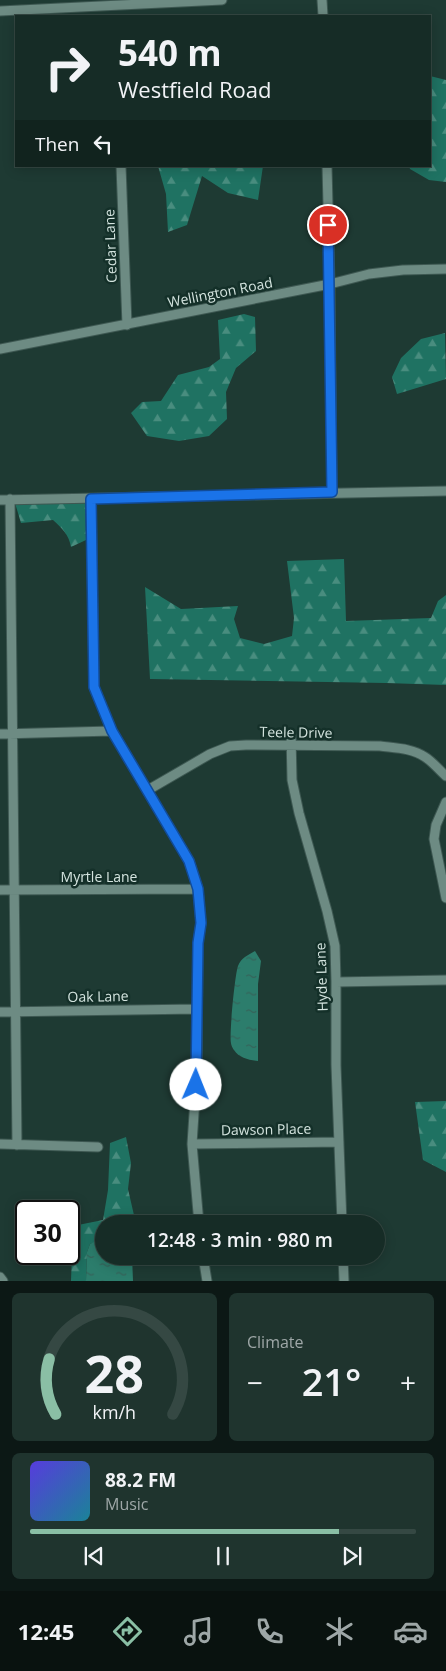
<!DOCTYPE html>
<meta charset="utf-8">
<style>
:root{--surface:#162c26;--page:#1f342e;--text:#f1f3f6;--muted:#9ea7a7;--line:#354843;--accent:#8abfa5}
body{margin:0;font-family:"Open Sans",sans-serif;background:var(--page);color:var(--text);height:100vh;display:flex;flex-direction:column;font-size:19px;white-space:nowrap}
*{box-sizing:border-box;margin:0}
p{font-size:16px;color:var(--muted)}
.icon{flex:none;width:28px;height:28px;fill:none;stroke:currentColor;stroke-width:2;stroke-linecap:round;stroke-linejoin:round}
.map{position:relative;height:1281px;overflow:hidden}
.side{display:flex;flex-direction:column;gap:12px;padding:12px;background:#0c1815;flex:1}
.side>*{flex:none}
.top-card{position:absolute;left:15px;top:15px;width:416px;height:152px;border-radius:0px;box-shadow:0 2px 12px #0003,0 0 0 1px var(--line);background:#162c26;color:var(--text);overflow:hidden}
.speed{position:absolute;left:15px;top:1200px;display:flex;gap:10px;font-size:25px;font-weight:700;text-align:center}
.speed>*{display:grid;place-content:center;width:65px;height:65px;border-radius:50%;background:var(--surface);box-shadow:0 2px 12px #0003,0 0 0 1px var(--line);line-height:1}
.speed .limit{border:2px solid #111;border-radius:8px;background:#fff;color:#111}
.pin{position:absolute;display:grid;place-items:center;width:42px;height:42px;color:#fff;margin:-21px;border:2px solid #fff;border-radius:50%;box-shadow:0 1px 5px #0007}
.me{position:absolute;width:55px;margin:-28px;rotate:1deg;stroke-linejoin:round;filter:drop-shadow(0 0 4px #0008)}
.turn{display:flex;align-items:center;gap:18px;height:105px;padding:0 20px;font-size:22px}
.turn .icon{width:65px;height:65px;stroke-width:2.5}
.turn b{display:block;font-size:35px;line-height:42px}
.then{display:flex;align-items:center;height:48px;padding:0 20px;background:#0003;gap:10px;font-size:19px}
.big{font-size:38px;font-weight:600;line-height:1.1}
.side .card{flex:1;display:flex;flex-direction:column;justify-content:center;gap:8px;min-width:0;padding:0 18px;border-radius:8px;background:var(--page)}
.side .dial{align-items:center;gap:0}
.dial svg{height:130px;overflow:visible;fill:none;stroke:var(--line);stroke-width:7;stroke-linecap:round;text-anchor:middle}
.dial text{fill:var(--text);stroke:none}
.song{display:flex;align-items:center;gap:15px}
.cover{width:60px;height:60px;border-radius:8px;background:linear-gradient(135deg,hsl(250 70% 55%),hsl(190 70% 35%))}
.played{height:5px;border-radius:2px;background:linear-gradient(90deg,var(--accent) 80%,var(--line) 80%)}
.keys{display:flex;justify-content:space-around;direction:ltr}
.heat{display:flex;justify-content:space-between;align-items:center;font-size:28px;direction:ltr}
.side .tiles{flex:1;display:grid;gap:12px;grid-template-columns:1fr 1fr}
.card:last-child{grid-column:span 2}
.trip{position:absolute;left:95px;top:1215px;width:290px;height:50px;border-radius:25px;background:var(--surface);box-shadow:0 2px 12px #0003,0 0 0 1px var(--line);font-weight:600;line-height:50px;text-align:center}
.menu{display:flex;height:80px;justify-content:space-around;align-items:center;background:#09120f;color:var(--muted)}
.menu .icon{width:35px;height:35px}
.menu .selected{color:var(--accent)}
.menu b{font-size:22px;color:var(--text)}
.map>svg:first-child{display:block}
.forest{fill:url(#forest-firs)}
.water{fill:url(#water-ripples)}
.lines{fill:none;stroke-linecap:round;stroke-linejoin:round}
.minor-casing{stroke:#3e5852;stroke-width:11}
.minor{stroke:#6d8b83;stroke-width:9}
.route-casing{stroke:#114b97;stroke-width:12}
.route{stroke:#1a73e8;stroke-width:9}
.labels{text-anchor:middle;dominant-baseline:central;stroke-width:5;stroke-linejoin:round;paint-order:stroke}
.street-label{font-size:14px;fill:#d4e4df;stroke:#143029}
</style>
<div class="map">
<svg width="446" height="1281" viewBox="0 0 446 1281">
<defs>
<pattern id="forest-firs" width="22" height="20" patternUnits="userSpaceOnUse" patternTransform="scale(1.25)"><rect width="22" height="20" fill="#1f7262"/><path d="M5 1l3.5 6h-7zM16 11l3.5 6h-7z" fill="#498d7f"/></pattern>
<pattern id="water-ripples" width="26" height="14" patternUnits="userSpaceOnUse" patternTransform="scale(1.25)"><rect width="26" height="14" fill="#2c7d6c"/><path d="M2 4q2-2 4 0t4 0M15 11q2-2 4 0t4 0" fill="none" stroke="#35635a"/></pattern>
</defs>
<rect width="100%" height="100%" fill="#1e3a33"/>
<path class="forest" d="M430,76L446,80V182L429,180L410,169L409,166H430Z
M158,166H263L258,200L228,193L202,176L187,225L168,232L166,194Z
M244,314L255,317L256,351L236,368L226,392L227,419L209,436L179,441L147,436L131,413L142,402L161,401L178,375L209,367L220,359L218,320Z
M445,333L446,379L397,394L392,377L401,358L421,339Z
M15,503H85L86,540L71,547C69,535 62,528 53,520L21,523Z
M344,559L346,621L431,618L438,601L446,595V685L386,683L150,679L145,587L181,609L238,606L234,619L240,638L264,644L292,636L294,618L287,561Z
M446,1101V1172L423,1160L415,1102Z
M126,1137L131,1163L128,1189L136,1224H104V1239L90,1244L87,1252L86,1281H71L73,1226L103,1220L108,1190L110,1143Z"/>
<path class="water" d="M255,951L261,961L258,984V1061C249,1060 239,1058 234,1050C233,1049 231,1045 231,1043C229,1035 235,974 238,966C241,958 248,955 255,951Z
M104,1239V1256H132L133,1281H86L87,1252L90,1244L96,1241Z"/>
<g class="lines">
<g class="minor-casing">
<path id="minor" d="M322,0L323,16
M0,11L222,0
M121,166L127,325
M327,166L330,284L332,493
M0,349L330,284L369,274L403,270L446,269
M10,499L17,1145
M91,499L94,687L112,731L189,861L198,889L201,923L198,943L197,1068L192,1144L199,1224
M0,500L446,491
M0,734L112,731
M291,735L292,780L299,813L327,911L335,946L336,982V1065L342,1224
M148,790L210,754L230,746L246,745L380,746C395,748 412,748 425,757C433,762 439,770 446,776
M446,802L436,825L434,839L446,898
M0,890L198,889
M336,982L446,980
M0,1012L196,1009
M0,1144L98,1147
M192,1144L339,1142
M203,1256L207,1281
M343,1256L344,1281
M0,1277L3,1281"/>
</g>
<use href="#minor" class="minor"/>
</g>
<g class="lines">
<g class="route-casing">
<path id="route" d="M196,1085L198,943L201,923L198,889L189,861L112,731L94,687L91,499L332,492L328,225"/>
</g>
<use href="#route" class="route"/>
</g>
<g class="labels">
<g class="street-label">
<text transform="translate(110 246) rotate(-92)">Cedar Lane</text>
<text transform="translate(220 292) rotate(-11)">Wellington Road</text>
<text transform="translate(296 732) rotate(1)">Teele Drive</text>
<text x="99" y="876">Myrtle Lane</text>
<text transform="translate(321 977) rotate(-92)">Hyde Lane</text>
<text transform="translate(98 996) rotate(-1)">Oak Lane</text>
<text transform="translate(266 1129) rotate(-1)">Dawson Place</text>
</g>
</g>
</svg>
<div class="speed"><div class="limit">30</div></div>
<div class="pin" style="left:328px;top:225px;background:#d93025"><svg class="icon" aria-label="arrive" viewBox="0 0 24 24"><path d="M6 21V4h12l-3 4 3 4H6"/></svg></div>
<svg class="me" style="left:196px;top:1085px" viewBox="-20 -20 40 40"><circle r="19" fill="#fff"/><path d="M0-13L10 11 0 6-10 11z" fill="#1a73e8"/></svg>
<div class="trip">12:48 · 3 min · 980 m</div>
<div class="top-card">
<div class="turn"><svg class="icon" aria-label="right" viewBox="0 0 24 24"><path d="M7 20v-9h11M14 6l5 5-5 5"/></svg><div><b>540 m</b>Westfield Road</div></div>
<div class="then">Then<svg class="icon" aria-label="left" viewBox="0 0 24 24"><path d="M17 20v-9H6M10 6l-5 5 5 5"/></svg></div>
</div>
</div>
<section class="side">
<div class="tiles">
<div class="card dial"><svg viewBox="0 0 100 80">
<path d="M14 69A42 42 0 1 1 86 69"/>
<path d="M14 69A42 42 0 0 1 10 35" stroke="#8abfa5"/>
<text x="50" y="56" font-size="32" font-weight="700">28</text>
<text x="50" y="72" font-size="11">km/h</text>
</svg></div>
<div class="card"><p>Climate</p>
<div class="heat"><a>−</a><b class="big">21°</b><a>+</a></div>
</div>
<div class="card">
<div class="song"><i class="cover"></i><div><b>88.2 FM</b><p>Music</p></div></div>
<div class="played"></div>
<div class="keys"><svg class="icon" aria-label="previous" viewBox="0 0 24 24"><path d="M18 5L8 12l10 7zM5 5v14"/></svg><svg class="icon" aria-label="pause" viewBox="0 0 24 24"><path d="M8 5v14M16 5v14"/></svg><svg class="icon" aria-label="next" viewBox="0 0 24 24"><path d="M6 5l10 7-10 7zM19 5v14"/></svg></div>
</div>
</div>
</section>
<nav class="menu">
<b>12:45</b>
<svg class="icon selected" aria-label="directions" viewBox="0 0 24 24"><path d="M12 3l9 9-9 9-9-9zM9 14v-3h6M13 9l2 2-2 2"/></svg>
<svg class="icon" aria-label="music" viewBox="0 0 24 24"><path d="M9 18V5l10-2v13"/><circle cx="6" cy="18" r="3"/><circle cx="16" cy="16" r="3"/></svg>
<svg class="icon" aria-label="phone" viewBox="0 0 24 24"><path d="M5 4h4l2 5-3 2q2 4 5 5l2-3 5 2v4C11 20 4 13 5 4z"/></svg>
<svg class="icon" aria-label="climate" viewBox="0 0 24 24"><path d="M12 3v18M4 7l16 10M4 17L20 7"/></svg>
<svg class="icon" aria-label="car" viewBox="0 0 24 24"><path d="M5 17H2v-5l4-1 3-4h7l3 4 3 1v5h-3M9 17h6M6 11h13"/><circle cx="7" cy="17" r="2"/><circle cx="17" cy="17" r="2"/></svg>
</nav>
